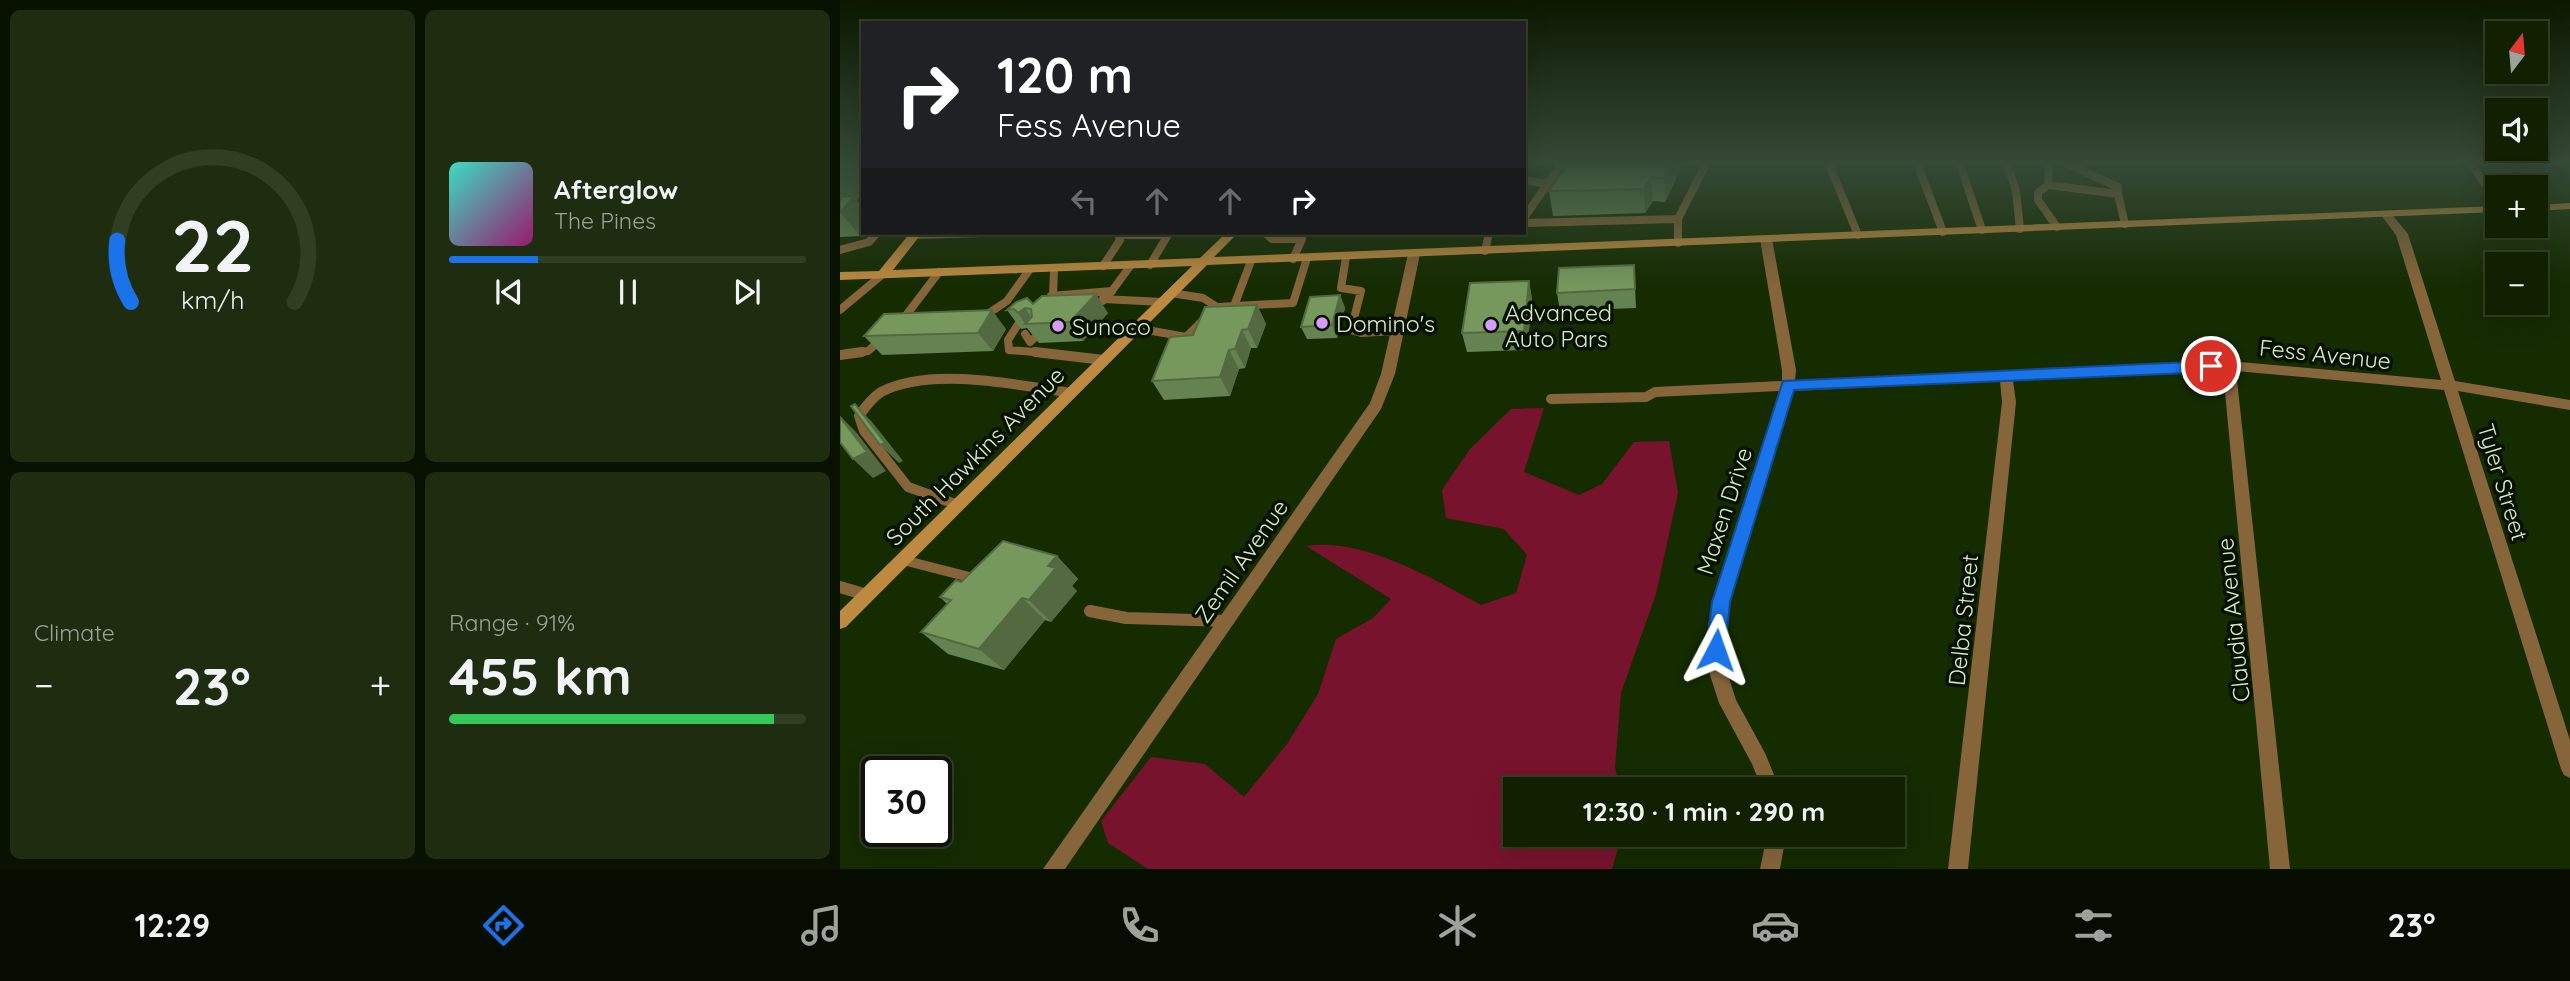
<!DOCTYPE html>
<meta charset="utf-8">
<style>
:root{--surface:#102000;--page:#1e2d0f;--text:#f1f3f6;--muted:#9ca399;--line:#303e22;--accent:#1a73e8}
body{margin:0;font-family:Quicksand,sans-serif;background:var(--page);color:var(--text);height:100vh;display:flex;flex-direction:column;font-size:26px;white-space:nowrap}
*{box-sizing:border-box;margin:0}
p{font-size:23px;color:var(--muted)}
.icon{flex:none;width:38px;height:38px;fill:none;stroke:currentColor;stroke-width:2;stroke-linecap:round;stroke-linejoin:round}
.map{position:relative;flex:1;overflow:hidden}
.panel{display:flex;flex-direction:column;gap:10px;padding:10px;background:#091200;width:840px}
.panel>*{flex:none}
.hud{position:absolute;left:21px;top:21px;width:665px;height:214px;border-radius:0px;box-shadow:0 7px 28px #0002,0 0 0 2px var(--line);background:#202124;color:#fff;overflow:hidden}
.needle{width:46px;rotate:16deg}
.tools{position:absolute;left:1645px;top:21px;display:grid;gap:14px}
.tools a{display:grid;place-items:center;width:63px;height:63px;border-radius:0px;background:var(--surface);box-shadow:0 7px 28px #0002,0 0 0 2px var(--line);font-size:35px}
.speed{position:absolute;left:21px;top:756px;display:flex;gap:14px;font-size:35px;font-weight:700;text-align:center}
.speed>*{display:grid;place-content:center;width:91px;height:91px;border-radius:50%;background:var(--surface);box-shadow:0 7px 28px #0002,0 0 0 2px var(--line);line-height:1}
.speed .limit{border:4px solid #111;border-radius:10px;background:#fff;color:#111}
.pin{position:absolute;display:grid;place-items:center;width:60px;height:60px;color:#fff;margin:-30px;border:4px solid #fff;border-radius:50%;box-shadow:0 2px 7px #0007}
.me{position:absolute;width:77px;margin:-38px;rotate:4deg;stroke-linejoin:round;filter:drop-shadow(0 0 5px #0008)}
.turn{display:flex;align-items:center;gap:24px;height:147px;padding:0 21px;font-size:32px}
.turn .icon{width:91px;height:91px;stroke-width:2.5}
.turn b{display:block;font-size:49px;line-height:60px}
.lanes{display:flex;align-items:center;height:66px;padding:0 21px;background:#0003;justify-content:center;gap:35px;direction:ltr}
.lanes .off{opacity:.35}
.big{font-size:52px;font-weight:800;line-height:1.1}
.panel .card{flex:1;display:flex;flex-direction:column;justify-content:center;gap:10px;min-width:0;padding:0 24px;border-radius:10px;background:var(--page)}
.panel .dial{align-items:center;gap:0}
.dial svg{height:182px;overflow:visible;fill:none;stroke:var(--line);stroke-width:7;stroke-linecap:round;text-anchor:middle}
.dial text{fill:var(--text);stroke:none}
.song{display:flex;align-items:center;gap:21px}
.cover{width:84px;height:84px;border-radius:10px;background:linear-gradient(135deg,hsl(170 70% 55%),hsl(320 70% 35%))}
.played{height:7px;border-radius:4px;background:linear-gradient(90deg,var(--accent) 25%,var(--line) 25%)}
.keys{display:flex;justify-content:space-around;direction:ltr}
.heat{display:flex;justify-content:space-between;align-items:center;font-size:38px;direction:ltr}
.charge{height:10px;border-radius:5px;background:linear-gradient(90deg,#34c759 91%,var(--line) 0)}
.panel .tiles{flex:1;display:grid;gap:10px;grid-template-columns:repeat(2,1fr)}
.trip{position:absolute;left:663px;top:777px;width:402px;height:70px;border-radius:0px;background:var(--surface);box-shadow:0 7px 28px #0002,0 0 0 2px var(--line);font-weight:800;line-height:70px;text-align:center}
.tabs{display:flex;height:112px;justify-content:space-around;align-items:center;background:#060d00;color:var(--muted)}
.tabs .icon{width:49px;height:49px}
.tabs .selected{color:var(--accent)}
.tabs b{font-size:32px;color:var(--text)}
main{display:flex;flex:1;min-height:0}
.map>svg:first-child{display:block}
.green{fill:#77132d}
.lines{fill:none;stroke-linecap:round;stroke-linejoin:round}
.lane-far2{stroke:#86653a;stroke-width:8}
.lane-far1{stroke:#86653a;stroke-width:10}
.lane{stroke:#86653a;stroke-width:12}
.street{fill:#86653a;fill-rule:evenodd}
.secondary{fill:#be8940;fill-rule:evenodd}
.wall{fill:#658350}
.shaded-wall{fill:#536a41}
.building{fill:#76985d;stroke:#536a41;stroke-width:2}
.route{fill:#1a73e8;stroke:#114b97;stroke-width:2}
.poi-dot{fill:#d79bf9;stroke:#061100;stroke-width:2.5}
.labels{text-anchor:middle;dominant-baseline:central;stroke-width:7;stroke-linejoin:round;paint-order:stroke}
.poi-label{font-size:23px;fill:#d8ebcc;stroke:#061100;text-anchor:start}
.street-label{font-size:23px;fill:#d8ebcc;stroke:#061100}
</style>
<main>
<section class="panel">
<div class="tiles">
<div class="card dial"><svg viewBox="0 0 100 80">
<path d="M14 69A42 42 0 1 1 86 69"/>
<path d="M14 69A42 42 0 0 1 8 42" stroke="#1a73e8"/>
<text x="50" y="56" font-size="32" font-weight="700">22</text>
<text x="50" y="72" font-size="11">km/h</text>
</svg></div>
<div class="card">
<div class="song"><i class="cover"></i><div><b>Afterglow</b><p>The Pines</p></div></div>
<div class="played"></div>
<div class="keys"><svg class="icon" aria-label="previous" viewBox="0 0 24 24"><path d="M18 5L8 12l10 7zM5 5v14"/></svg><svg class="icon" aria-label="pause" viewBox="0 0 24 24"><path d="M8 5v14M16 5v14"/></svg><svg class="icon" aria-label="next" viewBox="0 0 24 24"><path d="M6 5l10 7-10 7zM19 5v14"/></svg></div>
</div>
<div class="card"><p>Climate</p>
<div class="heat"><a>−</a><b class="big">23°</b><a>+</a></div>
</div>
<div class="card"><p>Range · 91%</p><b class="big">455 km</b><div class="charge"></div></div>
</div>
</section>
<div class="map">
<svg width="1730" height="869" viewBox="0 0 1730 869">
<rect width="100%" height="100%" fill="#152b00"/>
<path class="green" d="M704,408L684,472L739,495L762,484L794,442L829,441L838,493L816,594L781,693L775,767L780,789H676V835H782L772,869H308L268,843L261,821L311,757L365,764L404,797L447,744L478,694L496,639L533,618L551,599L466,546C522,537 594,579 641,605L676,593L687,555L664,529L606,518L602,490L630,449L671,409Z"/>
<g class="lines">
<path class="lane-far2" d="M989,164L1018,235
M1120,164L1142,230
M1167,164L1176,191L1180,229
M1228,164L1278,187V194
M1631,164L1657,201
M1079,168L1103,232
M684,180L707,184
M1208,185L1209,164
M684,218L721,164
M838,219L866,164
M684,223L838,219V243
M1217,227L1198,200V193L1208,185L1278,194L1285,224
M425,233L432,239H462L453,259
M74,235L145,233
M280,235H327
M0,250L29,242L37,233
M645,251L649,233
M506,257L501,288L521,291L511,330L521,333L556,331
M310,265L329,233
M263,266L280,240L278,233
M331,293L363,298L377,307L453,303L467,258
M211,296L272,291
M213,298L214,268
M263,299L322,302
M394,306L411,261
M251,307L266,299L291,265
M0,310L43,274
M184,315L168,340L169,350L219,354
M143,317L167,301L190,269
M61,322L99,272
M296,328L346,337L364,319
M185,334L190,342L200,333
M9,354L28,351L42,339"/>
<path class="lane-far1" d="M195,352L264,360
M0,355L22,352
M711,399L806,397L815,392
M118,505L68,487L24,431L19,416C25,407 32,398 41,392C91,366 178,385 231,393
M63,560L137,579"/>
<path class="lane" d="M0,587L27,595
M250,611L286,618L388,621"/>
<path class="street" d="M1546,211L1550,212L1568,234L1615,381L1730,400V410L1618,391L1730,740V778L1724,775L1721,769L1604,390L1396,371L1450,869H1430L1383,371L1173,381L1176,402L1128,869H1108L1162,402L1160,381L953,391L884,624L888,675L896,700L925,753L940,789H922L912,764L879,703L870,675L868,624L939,391L815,397L808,392L815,387L942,381V370L920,239L922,236H930L932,239L956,370L955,381L1389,361L1601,380L1556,235L1540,214Z
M574,250L580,254L555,374L541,409L225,869H203L530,403L541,374L568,254Z
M927,835H946L940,869H920Z"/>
<path class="secondary" d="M1730,203V209L1696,211V205Z
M1657,206V212L367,265L6,627L0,629V611L352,266L0,280V272L39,271L70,233H82L53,270L360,258L386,233H398L374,257Z"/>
</g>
<path class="wall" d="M0,164H23V194L17,200L23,207V233L20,236L0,237Z
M728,164H843L825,202L813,201L805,213L713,216L709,191Z
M794,265L796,308L720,311L717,293Z
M689,281L692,300L687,350L627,352L622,333Z
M500,295L505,308L497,338L467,339L461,327Z
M193,304L268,313L243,341L199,343L187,328L181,329L167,310Z
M417,305L426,324L417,348H411L405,368L399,369L390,396L324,400L312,381L353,335Z
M166,329L153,351L42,355L24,336Z
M217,556L238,579L232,586L237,591L211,622L205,620L164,670L108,654L81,632L107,604L100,597L121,582Z"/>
<path class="shaded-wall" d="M9,164H23V194L17,200L23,207V233L20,236L0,212V174Z
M831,164H843L825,202L824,178Z
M811,177L813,201L805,213L804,189Z
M689,281L692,300L687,350L684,331Z
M256,294L268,313L243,341L230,322Z
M500,295L505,308L497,338L492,325Z
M417,305L426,324L417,348L408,329Z
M185,308L195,323L185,324L178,313Z
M152,310L166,329L153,351L138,333Z
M402,330L411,348L405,368L395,349Z
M389,350L399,369L390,396L380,377Z
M15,404L33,423L63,461L59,463L40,445Z
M0,416L16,432L46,471L33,478L13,459Z
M217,556L238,579L232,586L237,591L211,622L189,600L208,566Z
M182,598L205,620L164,670L139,649Z"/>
<path class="building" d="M0,164H9L0,174Z
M728,164H831L824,178L811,177L804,189L709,191Z
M14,196L1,212H0V197Z
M794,265L795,289L717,293L719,268Z
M689,281L684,331L622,333L630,283Z
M256,294L230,322L185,324L192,317L191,309L185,308L178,313L174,309L167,310L176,302L187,298L193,304L202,296Z
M500,295L492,325L461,327L470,297Z
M417,305L408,329L402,330L395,349L389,350L380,377L312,381L330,337L353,335L365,307Z
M152,310L138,333L24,336L44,314Z
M15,404L45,443L40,445L11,406Z
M0,417L27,452L13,459L0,442Z
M163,541L217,556L208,566L216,568L189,600L182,598L139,649L81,632L111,600L100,597L116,580L121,582Z"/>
<linearGradient id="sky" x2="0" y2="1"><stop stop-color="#0c1800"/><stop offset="0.57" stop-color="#354a37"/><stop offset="1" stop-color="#354a37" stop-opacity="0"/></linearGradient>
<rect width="1730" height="286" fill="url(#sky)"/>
<path class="route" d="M1371,361L1379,366L1371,372L954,390L890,602L885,650L882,656L876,659L869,656L866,650L872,602L943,381Z"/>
<g class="poi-dot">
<circle cx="482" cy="323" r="7"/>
<circle cx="651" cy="325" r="7"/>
<circle cx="218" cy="326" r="7"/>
</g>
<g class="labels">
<g class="poi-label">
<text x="665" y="312">Advanced<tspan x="665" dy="26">Auto Pars</tspan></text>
<text x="496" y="323">Domino's</text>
<text x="232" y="326">Sunoco</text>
</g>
<g class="street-label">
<text transform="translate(1485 354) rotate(6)">Fess Avenue</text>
<text transform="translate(135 456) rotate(-45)">South Hawkins Avenue</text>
<text transform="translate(1663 482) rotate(73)">Tyler Street</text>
<text transform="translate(884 511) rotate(-72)">Maxen Drive</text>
<text transform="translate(401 561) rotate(-55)">Zemil Avenue</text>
<text transform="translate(1123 620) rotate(-84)">Delba Street</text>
<text transform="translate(1393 620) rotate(-96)">Claudia Avenue</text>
</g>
</g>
</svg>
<div class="tools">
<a><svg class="needle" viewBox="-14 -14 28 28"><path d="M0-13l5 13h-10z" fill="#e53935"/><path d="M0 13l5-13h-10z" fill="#9ca399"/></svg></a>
<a><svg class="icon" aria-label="sound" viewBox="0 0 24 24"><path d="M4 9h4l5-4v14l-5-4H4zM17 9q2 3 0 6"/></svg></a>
<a>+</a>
<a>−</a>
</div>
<div class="speed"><div class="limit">30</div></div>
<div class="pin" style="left:1371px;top:366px;background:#d93025"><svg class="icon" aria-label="arrive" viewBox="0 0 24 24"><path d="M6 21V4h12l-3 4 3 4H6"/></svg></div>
<svg class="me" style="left:876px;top:650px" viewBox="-20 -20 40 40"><path d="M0-17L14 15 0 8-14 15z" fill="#1a73e8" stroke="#fff" stroke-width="4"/></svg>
<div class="trip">12:30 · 1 min · 290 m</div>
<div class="hud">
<div class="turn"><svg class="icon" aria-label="right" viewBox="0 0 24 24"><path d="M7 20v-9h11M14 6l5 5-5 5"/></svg><div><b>120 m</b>Fess Avenue</div></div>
<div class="lanes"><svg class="icon off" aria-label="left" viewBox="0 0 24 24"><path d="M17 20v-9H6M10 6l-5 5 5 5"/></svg><svg class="icon off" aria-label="ahead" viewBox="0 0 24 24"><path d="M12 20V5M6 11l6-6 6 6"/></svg><svg class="icon off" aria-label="ahead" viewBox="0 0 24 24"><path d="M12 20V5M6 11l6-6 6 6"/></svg><svg class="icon" aria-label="right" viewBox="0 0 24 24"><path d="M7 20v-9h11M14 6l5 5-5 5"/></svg></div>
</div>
</div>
</main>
<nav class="tabs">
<b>12:29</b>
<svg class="icon selected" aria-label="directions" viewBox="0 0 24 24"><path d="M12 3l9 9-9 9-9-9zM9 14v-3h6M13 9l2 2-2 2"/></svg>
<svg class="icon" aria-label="music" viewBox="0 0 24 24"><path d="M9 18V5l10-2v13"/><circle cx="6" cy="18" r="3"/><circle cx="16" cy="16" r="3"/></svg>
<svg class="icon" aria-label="phone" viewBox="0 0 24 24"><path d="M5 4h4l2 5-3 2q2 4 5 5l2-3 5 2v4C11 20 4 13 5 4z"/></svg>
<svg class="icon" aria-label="climate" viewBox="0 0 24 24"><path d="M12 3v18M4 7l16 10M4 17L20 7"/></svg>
<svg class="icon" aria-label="car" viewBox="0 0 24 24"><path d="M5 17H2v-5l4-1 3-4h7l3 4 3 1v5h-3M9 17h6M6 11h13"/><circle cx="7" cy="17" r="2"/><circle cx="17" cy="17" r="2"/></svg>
<svg class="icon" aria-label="filters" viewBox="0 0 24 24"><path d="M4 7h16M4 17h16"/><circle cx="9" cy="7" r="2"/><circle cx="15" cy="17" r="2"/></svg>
<b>23°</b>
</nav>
